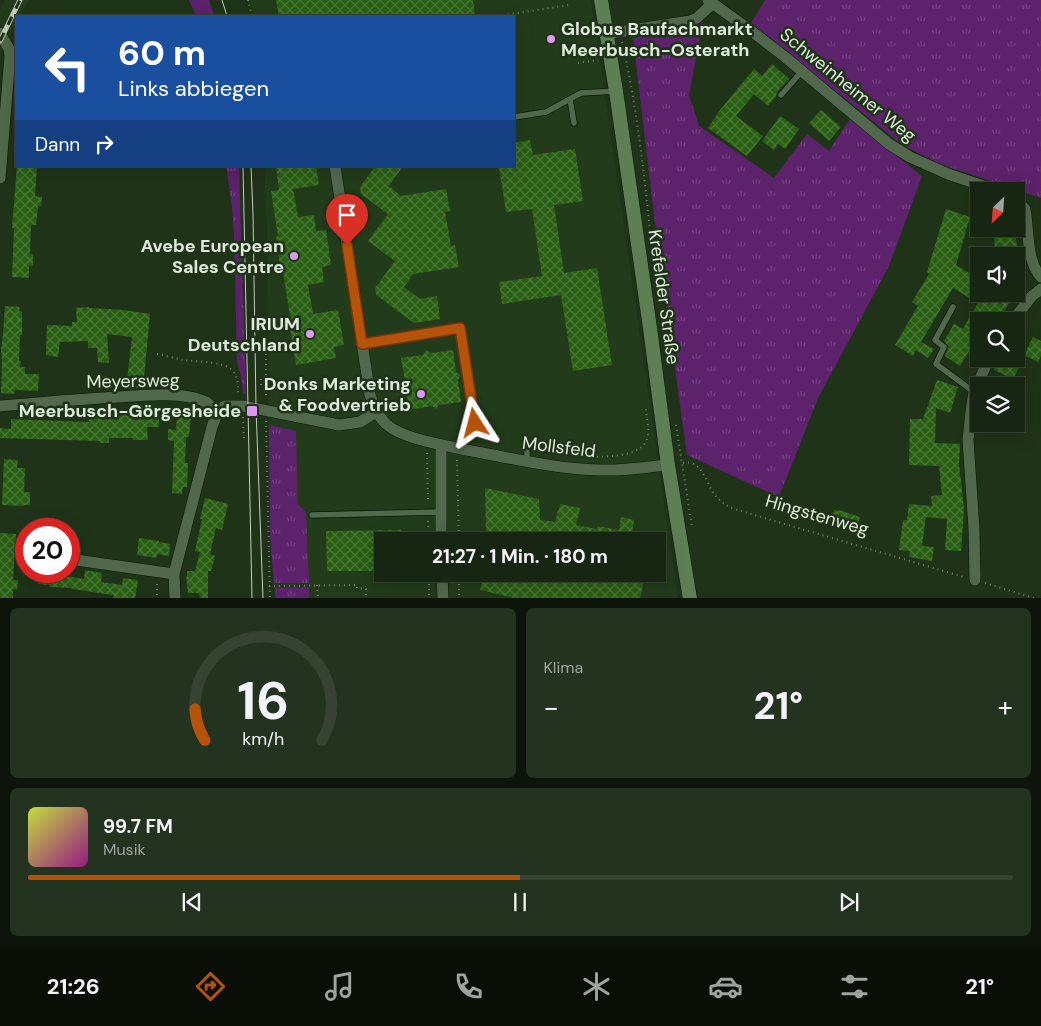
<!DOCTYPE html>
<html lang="de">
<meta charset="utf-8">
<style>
:root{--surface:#172612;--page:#243220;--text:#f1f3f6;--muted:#9ea59f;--line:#364332;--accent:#b45309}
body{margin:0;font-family:"DM Sans",sans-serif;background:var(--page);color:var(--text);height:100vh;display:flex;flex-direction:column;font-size:19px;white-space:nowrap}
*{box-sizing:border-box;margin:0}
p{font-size:16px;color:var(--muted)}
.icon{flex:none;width:28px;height:28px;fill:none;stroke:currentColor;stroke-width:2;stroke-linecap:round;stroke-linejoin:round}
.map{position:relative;height:598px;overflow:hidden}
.details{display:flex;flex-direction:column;gap:10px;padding:10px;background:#0d150a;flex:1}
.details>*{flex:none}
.guide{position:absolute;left:15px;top:15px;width:500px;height:152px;border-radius:0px;box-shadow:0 5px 20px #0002,0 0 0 1px var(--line);background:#1a4fa0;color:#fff;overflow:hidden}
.needle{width:32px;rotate:205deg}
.fabs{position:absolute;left:970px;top:182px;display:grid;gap:10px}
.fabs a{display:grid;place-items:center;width:55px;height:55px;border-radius:0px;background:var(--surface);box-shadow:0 5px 20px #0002,0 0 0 1px var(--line);font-size:25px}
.speed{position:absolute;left:15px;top:518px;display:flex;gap:10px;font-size:25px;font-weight:700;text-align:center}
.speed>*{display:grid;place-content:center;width:65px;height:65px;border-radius:50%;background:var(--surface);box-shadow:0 5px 20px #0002,0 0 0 1px var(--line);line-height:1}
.speed .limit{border:8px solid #d22;background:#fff;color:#111}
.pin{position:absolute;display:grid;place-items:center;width:42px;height:42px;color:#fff;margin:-51px -21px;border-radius:50% 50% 50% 0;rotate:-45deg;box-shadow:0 0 5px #0007}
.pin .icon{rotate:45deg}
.me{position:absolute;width:55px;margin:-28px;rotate:351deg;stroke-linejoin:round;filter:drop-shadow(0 0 4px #0008)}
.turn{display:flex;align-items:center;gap:18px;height:105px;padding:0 20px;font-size:22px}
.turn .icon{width:65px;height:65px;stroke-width:2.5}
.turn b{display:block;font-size:35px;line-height:42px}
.then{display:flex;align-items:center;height:48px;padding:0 20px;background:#0003;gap:10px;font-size:19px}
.big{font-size:38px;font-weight:700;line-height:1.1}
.details .tile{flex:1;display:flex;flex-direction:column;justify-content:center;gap:8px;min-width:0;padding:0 18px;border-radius:8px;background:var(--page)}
.details .dial{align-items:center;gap:0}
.dial svg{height:130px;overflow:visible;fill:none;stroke:var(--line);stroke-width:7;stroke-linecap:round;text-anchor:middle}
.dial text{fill:var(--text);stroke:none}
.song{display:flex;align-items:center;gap:15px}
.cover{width:60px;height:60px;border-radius:8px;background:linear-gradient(135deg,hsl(70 70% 55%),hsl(310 70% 35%))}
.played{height:5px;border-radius:2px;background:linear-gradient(90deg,var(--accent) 50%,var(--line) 50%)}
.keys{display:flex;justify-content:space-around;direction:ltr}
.heat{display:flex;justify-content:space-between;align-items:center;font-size:28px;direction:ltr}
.details .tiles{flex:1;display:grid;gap:10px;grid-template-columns:1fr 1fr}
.tile:last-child{grid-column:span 2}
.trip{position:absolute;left:374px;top:532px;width:292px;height:50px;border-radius:0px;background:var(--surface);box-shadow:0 5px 20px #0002,0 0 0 1px var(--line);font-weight:700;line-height:50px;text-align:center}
.menu{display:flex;height:80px;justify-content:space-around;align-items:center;background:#090f07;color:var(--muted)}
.menu .icon{width:35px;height:35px}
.menu .current{color:var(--accent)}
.menu b{font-size:22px;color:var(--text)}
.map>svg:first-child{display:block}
.built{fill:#223b1a;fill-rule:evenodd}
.grass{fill:url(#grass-tufts)}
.building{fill:url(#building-cross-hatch)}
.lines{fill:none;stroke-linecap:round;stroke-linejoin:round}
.service-casing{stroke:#071a03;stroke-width:7}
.minor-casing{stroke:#071a03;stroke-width:12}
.secondary-casing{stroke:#071a03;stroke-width:15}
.path{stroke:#71826b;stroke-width:2;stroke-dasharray:1 4;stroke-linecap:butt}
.service{stroke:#52684c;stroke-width:5.5}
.minor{stroke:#52684c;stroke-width:11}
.secondary{stroke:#5e7f54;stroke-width:14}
.tram{stroke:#bfcdba;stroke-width:1}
.rail-casing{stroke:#bfcdba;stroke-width:5}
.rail{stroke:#1f3318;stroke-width:3;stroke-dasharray:9;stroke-linecap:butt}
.route-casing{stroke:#753606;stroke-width:12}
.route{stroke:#b45309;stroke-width:9}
.poi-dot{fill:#de98f2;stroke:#1f3318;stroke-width:2}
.labels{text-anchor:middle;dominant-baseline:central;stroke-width:5;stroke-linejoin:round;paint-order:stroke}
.poi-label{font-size:18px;font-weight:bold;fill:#deebda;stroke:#1f3318;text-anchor:end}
.street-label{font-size:18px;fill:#deebda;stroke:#1f3318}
</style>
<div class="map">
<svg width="1041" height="599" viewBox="0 0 1041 599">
<defs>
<pattern id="grass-tufts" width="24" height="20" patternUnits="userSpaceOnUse" patternTransform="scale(1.25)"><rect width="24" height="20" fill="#5c226c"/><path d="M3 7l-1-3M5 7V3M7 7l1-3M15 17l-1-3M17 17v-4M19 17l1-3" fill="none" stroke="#734280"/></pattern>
<pattern id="building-cross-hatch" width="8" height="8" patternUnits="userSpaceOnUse" patternTransform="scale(1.25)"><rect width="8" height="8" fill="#295f13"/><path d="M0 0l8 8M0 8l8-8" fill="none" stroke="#487635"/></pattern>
</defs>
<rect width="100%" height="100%" fill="#1f3318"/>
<path class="built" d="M5,0H29L21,16H16V25L0,56V10Z
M250,0H591L678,598H275L270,537L267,229L264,166H514V16H254ZM382,541H658V574H382Z"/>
<path class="grass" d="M189,0H209L214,16H196Z
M765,0H1041V198L937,163L901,144L751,23Z
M703,21L689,95L699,126L774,178L807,134L829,151L850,119L922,176L889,266L818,398L779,497L687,455L656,231L633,38Z
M226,166H239L246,394H243L241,377L237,361L234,234L232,206Z
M269,425L296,431L298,504L306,512L309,583H274L270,537Z
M309,587V598H275V588Z"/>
<path class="building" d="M276,0H473L475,16H279Z
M772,64L789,79L777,92L776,96L768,106L754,94L736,116L763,136L747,156L708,128L720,110L754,69L762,76Z
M821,110L841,127L829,141L809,123Z
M780,116L799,129L785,149L778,144L774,150L762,141Z
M530,140L533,155L575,149L583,201L554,205L564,273L597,268L612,365L573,371L561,295L502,304L499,282L542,276L532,209L506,212L499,166H514V143Z
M17,166H37L35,196L42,197L41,206H38L36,225H31L30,254H33V266H29V278L12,277L14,228H12Z
M276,166H316L319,185L293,189L298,217L314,215L316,231L326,230L331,265L322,267L324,282L308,285L313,314L338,310L344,345L334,347L336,358L296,365L288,317L290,316L283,272H281L276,237L278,236L271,191L279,190Z
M375,166H403L389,186L401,196L446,189L450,211L445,212L451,246L455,245L459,267L413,274L404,287L420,299L437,296L440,319L414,323L376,295L375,288L395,261L368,241L388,214L361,194L360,187Z
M946,209L970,217L956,265L979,279V294H1002L1011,299L1001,317L992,311L986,321H979V335L960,366L945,356L949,347L944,341L954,324L963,329L978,303L953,288L921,342L934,349L928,358L916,350L913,356L895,345L918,306L912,302L929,274L927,272Z
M994,229H1015L1018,256H995Z
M5,306L20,307L19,311L22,312V335H20L19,361H21L20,367H25V374H39L38,391L15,390L14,394L1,393L2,361L1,350L3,334Z
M89,307V308L124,310L150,314L143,388L126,389L132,337L107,334L109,363L98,362L97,348H88V341L60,342L58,357L46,355L47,325L72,326V322H77L76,308Z
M1033,337L1041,341V356L1038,362L1024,355Z
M426,350L431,353L453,350L456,372L461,375L458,380L461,402L439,405L436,409L432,406L409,410L406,388L402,385L405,380L401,358L423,355Z
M999,359H1023L1013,379L994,370Z
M98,376L109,377L110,389H99Z
M937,380L958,387L950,413L936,408L935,443L960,444L959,464L964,509L961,551L945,550L947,519L926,517L922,546L934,547L932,561L909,557L910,551L899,550L903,520H907L909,504L932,506L931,496L942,495L939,466L909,465L910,419H923Z
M177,414L191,415L189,437H186L185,463H188L187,487H183L182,494L172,493L174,441L168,440V429L176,430Z
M104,415H147V417H159V427H147L148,440H133V438H109V443H100V441L0,438V428L11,429V419L89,422V417L104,418Z
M4,459L18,460L17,468H25L24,492H30V505H24L23,506L2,505Z
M485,488L539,499L540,520L555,522L558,510H559L560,504L580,508L576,525L597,529L598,526L619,530L621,517L634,520L632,533L653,538L652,541H506L486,537Z
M205,498L228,504L222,530L216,528L210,554L215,556L211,571H208V599H200L199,593H188L186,577H187V571H195L200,552L195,551L202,519H200Z
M834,510L839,511V510L860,517L856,532L829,524Z
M401,530V541H382V571H327L326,531Z
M0,533L16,534L13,580H18L17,590L13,589V599H0Z
M139,538L159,541V542L170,544L169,556L157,554L156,558L137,555Z
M85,570L102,573L101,582L122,585L123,578L138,580L135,599H113L114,595L71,589L72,588L50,587V585L38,584L39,571H60V575L84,579Z
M484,574H576L587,576L588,574H645L640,599H518L480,590Z"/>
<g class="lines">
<g class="service-casing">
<path id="service" d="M781,95L802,71
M570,99L574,123
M514,117L546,112L581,93L616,91
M953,307L935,340L944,347L936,364L974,392
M362,344L460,328L475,423
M527,444V462
M312,515L441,512"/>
</g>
<g class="minor-casing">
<path id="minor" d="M708,0L754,33L785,57L889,144L910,157L948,174L998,191
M0,33L9,49L10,56L0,178
M606,34L690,21L697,18L713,3
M335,166L370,395C374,406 377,415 386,424C404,440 449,446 472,451C515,459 557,469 600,470C623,471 646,467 668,465
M1016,200L1019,202L1025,209C1029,230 1026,261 1041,277
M1012,321L1032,296L1041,289
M0,406C39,403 79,399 118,397C143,395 184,391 206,402C210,405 214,409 218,411L225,406H243L339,425L360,422L376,412
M441,445V541
M69,559L174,574
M442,574L443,599
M975,580L974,529L968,440L971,411L974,392L989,359
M175,599L174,574L212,427L218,411"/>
</g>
<g class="secondary-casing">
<path id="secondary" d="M601,0L616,91L650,328L668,465L690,599"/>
</g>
<path class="path" d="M248,0L252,16
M498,16L569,5
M622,42C637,106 644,174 651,240
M578,63L598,60
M263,342H266V399
M157,354C166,356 175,358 183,360C196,362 223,361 232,370C239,377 238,387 238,396
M261,379V385H266
M243,417L244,442
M266,421L270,599
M676,425L692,527
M427,453L428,503
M592,457C609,456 647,458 648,433C649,425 646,417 646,409L647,406
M457,460L459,541
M683,463C702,459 706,483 715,495C720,502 726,505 734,509L964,577
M428,521L429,541
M429,574V599
M459,574V599
M985,583L1037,599
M157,584V599
M317,585L318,597
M269,586L357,585V588L366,589V599"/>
<use href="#service" class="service"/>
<use href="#minor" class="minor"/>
<use href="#secondary" class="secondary"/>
<path class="tram" d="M222,0L227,16
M243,166L252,599
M251,166L253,214L256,408L263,599"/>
<g class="rail-casing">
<path id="rail" d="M0,41L20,0"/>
</g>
<use href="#rail" class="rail"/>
</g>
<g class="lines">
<g class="route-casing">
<path id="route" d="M347,245L362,344L460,328L475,423"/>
</g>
<use href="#route" class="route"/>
</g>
<g class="poi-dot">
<circle cx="551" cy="39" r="5"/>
<circle cx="294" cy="256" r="5"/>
<circle cx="310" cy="334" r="5"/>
<circle cx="421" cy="394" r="5"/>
<rect x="246" y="405" width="12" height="12" rx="2.5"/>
</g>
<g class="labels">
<g class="poi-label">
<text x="561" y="29" text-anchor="start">Globus Baufachmarkt<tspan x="561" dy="21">Meerbusch-Osterath</tspan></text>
<text x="284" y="246">Avebe European<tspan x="284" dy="21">Sales Centre</tspan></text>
<text x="300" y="324">IRIUM<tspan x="300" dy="21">Deutschland</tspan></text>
<text x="411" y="384">Donks Marketing<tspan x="411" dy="21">&amp; Foodvertrieb</tspan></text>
<text x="241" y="411">Meerbusch-Görgesheide</text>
</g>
<g class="street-label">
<text transform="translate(848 85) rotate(39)">Schweinheimer Weg</text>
<text transform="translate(664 297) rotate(82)">Krefelder Straße</text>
<text transform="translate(133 381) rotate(-1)">Meyersweg</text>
<text transform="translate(559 447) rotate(7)">Mollsfeld</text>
<text transform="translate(817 515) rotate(16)">Hingstenweg</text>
</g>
</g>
</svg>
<div class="fabs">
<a><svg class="needle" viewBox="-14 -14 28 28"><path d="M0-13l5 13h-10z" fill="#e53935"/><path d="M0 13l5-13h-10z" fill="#9ea59f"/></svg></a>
<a><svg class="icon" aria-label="sound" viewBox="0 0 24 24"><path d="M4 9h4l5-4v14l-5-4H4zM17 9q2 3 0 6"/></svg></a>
<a><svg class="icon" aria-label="search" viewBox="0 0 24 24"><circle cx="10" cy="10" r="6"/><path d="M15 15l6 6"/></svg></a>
<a><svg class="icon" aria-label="layers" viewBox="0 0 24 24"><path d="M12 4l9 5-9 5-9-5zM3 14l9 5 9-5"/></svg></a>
</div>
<div class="speed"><div class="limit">20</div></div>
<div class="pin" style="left:347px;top:245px;background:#d93025"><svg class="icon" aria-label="arrive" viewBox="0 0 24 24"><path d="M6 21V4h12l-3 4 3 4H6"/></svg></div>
<svg class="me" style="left:475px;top:423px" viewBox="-20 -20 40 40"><path d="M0-17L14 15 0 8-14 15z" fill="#b45309" stroke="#fff" stroke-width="4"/></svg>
<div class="trip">21:27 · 1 Min. · 180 m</div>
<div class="guide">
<div class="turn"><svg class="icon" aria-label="left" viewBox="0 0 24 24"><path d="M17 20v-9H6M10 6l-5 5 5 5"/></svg><div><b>60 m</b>Links abbiegen</div></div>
<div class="then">Dann<svg class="icon" aria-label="right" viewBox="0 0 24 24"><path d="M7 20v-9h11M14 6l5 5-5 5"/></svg></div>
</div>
</div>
<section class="details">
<div class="tiles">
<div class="tile dial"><svg viewBox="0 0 100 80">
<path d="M14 69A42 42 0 1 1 86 69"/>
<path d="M14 69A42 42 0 0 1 8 50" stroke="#b45309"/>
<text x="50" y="56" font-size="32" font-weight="700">16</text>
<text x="50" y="72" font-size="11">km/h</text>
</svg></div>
<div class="tile"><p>Klima</p>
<div class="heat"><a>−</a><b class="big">21°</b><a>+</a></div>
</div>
<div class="tile">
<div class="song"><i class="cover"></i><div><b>99.7 FM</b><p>Musik</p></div></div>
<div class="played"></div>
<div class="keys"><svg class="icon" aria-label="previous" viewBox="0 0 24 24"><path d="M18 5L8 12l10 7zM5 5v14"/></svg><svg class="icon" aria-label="pause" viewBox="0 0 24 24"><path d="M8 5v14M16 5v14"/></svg><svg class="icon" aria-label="next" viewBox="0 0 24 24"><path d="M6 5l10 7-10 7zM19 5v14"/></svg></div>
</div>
</div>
</section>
<nav class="menu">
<b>21:26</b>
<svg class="icon current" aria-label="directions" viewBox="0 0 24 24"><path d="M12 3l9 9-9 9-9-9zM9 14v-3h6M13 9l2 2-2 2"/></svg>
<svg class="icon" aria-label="music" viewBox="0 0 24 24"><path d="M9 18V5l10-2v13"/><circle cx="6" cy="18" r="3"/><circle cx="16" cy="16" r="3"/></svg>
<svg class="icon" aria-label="phone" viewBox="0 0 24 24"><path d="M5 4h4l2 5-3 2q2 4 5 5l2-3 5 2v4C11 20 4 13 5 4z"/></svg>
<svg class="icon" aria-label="climate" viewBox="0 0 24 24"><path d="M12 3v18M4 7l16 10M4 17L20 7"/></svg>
<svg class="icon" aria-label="car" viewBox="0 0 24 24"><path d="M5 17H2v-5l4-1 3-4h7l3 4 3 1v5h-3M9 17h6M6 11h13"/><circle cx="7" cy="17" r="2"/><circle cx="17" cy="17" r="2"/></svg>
<svg class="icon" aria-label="filters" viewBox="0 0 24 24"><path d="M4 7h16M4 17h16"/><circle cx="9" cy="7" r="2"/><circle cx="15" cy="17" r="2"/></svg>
<b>21°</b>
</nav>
